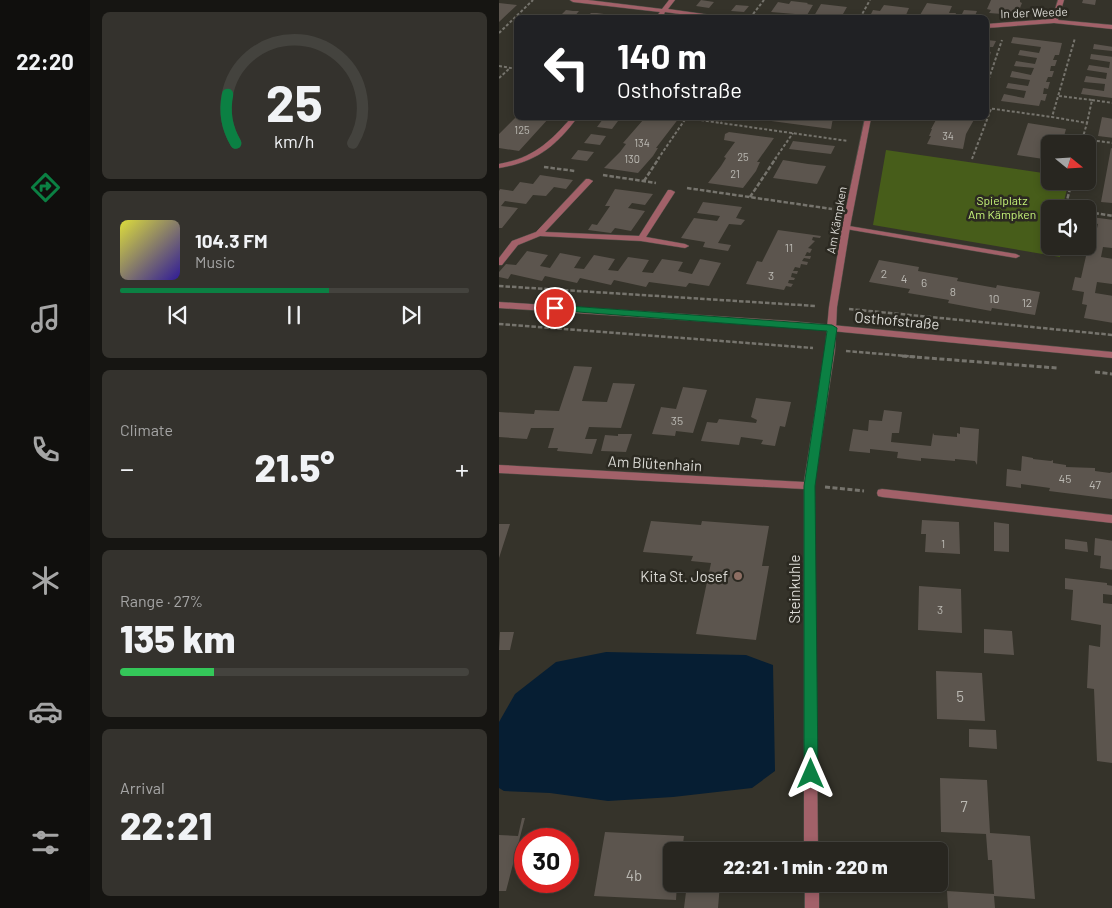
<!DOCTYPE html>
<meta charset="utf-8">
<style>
:root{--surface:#282620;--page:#34322d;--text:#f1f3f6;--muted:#a5a5a5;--line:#44433e;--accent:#0b8043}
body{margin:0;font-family:Barlow,sans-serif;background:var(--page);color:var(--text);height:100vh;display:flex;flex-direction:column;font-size:19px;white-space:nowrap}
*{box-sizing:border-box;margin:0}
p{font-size:16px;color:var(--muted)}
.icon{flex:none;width:28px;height:28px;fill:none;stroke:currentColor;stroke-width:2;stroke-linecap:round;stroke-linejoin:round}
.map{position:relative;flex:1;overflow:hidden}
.sheet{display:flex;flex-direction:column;gap:12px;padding:12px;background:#161512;width:409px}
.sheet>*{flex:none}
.top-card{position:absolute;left:15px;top:15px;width:475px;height:105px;border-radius:8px;box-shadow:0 2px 8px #0003,0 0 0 1px var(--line);background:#202124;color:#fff;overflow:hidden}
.needle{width:32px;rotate:108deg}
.buttons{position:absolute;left:542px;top:135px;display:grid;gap:10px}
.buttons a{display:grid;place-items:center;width:55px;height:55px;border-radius:8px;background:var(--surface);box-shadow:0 2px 8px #0003,0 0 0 1px var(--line);font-size:25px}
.speed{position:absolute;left:15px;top:828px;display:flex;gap:10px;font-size:25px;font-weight:700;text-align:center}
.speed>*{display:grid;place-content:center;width:65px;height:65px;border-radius:50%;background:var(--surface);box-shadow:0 2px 8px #0003,0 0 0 1px var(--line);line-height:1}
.speed .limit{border:8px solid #d22;background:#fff;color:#111}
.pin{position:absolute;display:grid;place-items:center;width:42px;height:42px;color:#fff;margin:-21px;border:2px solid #fff;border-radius:50%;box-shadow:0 1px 5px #0007}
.me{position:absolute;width:55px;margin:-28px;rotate:0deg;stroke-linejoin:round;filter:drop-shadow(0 0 4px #0008)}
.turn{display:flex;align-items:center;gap:18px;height:105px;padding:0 20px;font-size:22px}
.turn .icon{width:65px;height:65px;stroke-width:2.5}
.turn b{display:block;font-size:35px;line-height:42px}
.big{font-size:38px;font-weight:800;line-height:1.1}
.sheet .tile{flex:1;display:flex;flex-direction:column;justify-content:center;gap:8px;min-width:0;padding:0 18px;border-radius:8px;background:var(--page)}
.sheet .dial{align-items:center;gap:0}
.dial svg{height:130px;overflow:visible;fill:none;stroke:var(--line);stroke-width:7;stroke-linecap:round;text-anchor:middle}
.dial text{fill:var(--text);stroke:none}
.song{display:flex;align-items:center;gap:15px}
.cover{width:60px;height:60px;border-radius:8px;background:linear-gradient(135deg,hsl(60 70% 55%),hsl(250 70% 35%))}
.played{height:5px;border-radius:2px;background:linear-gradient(90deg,var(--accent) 60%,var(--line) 60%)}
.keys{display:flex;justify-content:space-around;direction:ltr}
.heat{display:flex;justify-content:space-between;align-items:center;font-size:28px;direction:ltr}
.charge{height:8px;border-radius:4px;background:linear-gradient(90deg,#34c759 27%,var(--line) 0)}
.trip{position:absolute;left:164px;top:842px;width:285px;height:50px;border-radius:8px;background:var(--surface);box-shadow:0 2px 8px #0003,0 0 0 1px var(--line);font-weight:800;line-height:50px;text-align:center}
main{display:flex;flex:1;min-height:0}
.tabs{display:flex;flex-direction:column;width:90px;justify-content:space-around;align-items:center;background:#100f0d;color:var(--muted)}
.tabs .icon{width:35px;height:35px}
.tabs .selected{color:var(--accent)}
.tabs b{font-size:22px;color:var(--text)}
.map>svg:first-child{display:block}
.green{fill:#475d1a}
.water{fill:#061e33}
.building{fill:#5c554e}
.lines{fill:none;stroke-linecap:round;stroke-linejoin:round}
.service-casing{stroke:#535149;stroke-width:1}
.minor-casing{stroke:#535149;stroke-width:1}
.tertiary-casing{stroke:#535149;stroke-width:1}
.path-far2{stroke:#76746d;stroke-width:2;stroke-dasharray:3 2;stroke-linecap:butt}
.path-far1{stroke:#76746d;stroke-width:2.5;stroke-dasharray:4.5 2;stroke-linecap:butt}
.path{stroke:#76746d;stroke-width:3;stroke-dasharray:5 2.5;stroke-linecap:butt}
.service{fill:#a26169;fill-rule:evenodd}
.minor{fill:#a26169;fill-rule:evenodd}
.tertiary{fill:#a26169;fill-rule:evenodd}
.route{fill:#0b8043;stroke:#07532c}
.education-dot{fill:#8d6e63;stroke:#2b2921;stroke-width:2}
.labels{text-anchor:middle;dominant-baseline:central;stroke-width:5;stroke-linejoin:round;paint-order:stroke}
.far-number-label{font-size:11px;fill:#bbb9b3}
.far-street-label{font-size:12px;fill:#dbdad5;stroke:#2b2921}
.far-park-label{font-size:12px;fill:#c4f178;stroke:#2b2921}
.number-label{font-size:12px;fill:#bbb9b3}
.street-label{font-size:15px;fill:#dbdad5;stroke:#2b2921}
.poi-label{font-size:15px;fill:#dbdad5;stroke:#2b2921;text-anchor:end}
.near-number-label{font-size:15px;fill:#bbb9b3}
</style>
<main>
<nav class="tabs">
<b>22:20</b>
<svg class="icon selected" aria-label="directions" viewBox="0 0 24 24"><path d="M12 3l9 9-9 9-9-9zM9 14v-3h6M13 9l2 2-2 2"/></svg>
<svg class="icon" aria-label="music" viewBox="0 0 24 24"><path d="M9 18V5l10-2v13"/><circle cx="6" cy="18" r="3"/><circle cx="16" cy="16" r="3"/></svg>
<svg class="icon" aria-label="phone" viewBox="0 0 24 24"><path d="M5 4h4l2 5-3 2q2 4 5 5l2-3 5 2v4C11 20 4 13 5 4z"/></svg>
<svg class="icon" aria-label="climate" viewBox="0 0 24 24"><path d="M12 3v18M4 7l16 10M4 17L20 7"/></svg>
<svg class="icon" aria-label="car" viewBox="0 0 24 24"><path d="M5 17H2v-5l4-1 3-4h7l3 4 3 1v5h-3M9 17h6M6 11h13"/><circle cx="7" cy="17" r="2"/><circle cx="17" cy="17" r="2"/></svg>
<svg class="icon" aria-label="filters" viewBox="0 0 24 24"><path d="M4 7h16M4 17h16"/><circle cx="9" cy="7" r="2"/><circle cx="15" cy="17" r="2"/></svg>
</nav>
<section class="sheet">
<div class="tile dial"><svg viewBox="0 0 100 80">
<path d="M14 69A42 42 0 1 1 86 69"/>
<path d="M14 69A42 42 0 0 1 9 39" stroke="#0b8043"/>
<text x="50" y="56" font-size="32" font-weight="700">25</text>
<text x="50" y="72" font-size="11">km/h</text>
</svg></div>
<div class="tile">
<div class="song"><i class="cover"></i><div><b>104.3 FM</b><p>Music</p></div></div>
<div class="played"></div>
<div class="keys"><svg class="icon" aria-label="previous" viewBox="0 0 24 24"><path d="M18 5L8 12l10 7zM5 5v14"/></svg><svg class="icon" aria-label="pause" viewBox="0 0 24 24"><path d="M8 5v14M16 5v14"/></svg><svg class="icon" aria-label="next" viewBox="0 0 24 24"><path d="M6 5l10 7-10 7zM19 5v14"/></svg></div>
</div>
<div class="tile"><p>Climate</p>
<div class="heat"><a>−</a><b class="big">21.5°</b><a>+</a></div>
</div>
<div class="tile"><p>Range · 27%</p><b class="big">135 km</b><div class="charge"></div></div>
<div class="tile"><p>Arrival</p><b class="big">22:21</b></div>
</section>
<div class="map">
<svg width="614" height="908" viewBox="0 0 614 908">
<rect width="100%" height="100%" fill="#35332a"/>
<path class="green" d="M387,150L551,174V181H570L563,209H551V246H563L561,257L374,225Z"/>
<path class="water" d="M107,652L247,655L274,665L276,771L253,788L174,797L109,801L51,793L5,791L0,788V722L16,694L57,662Z"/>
<path class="building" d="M202,0L215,2L210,8L197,6Z
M492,0H521V2L523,3L519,13L505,11L503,14L490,13L492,10L488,9Z
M584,0H597L596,5L583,3Z
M292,1L309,3L308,4L314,5L308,15L272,12L279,2L290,4Z
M0,3L18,5L0,22Z
M428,3L453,6L450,13H457L455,18L421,16L420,18H413L415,14L421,15Z
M322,4L348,7L344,14L355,15L354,18L315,16Z
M237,5L250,6L245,12L232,11Z
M385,5L410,8L407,15H413L412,18L371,16L374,10L381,11Z
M67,10L74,11H80L75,17L62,15Z
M465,10L478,11L475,18H461Z
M92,13H98L105,14L102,18H87Z
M514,37L563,43L560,55H556L554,60H558L556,66H552L551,71H555L553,77H549L547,82H551L549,89L545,88L544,94H548L546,101L542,100L540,106L502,101L505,94L525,98L527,91L507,88L509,83L529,86L531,80L511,77L513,71L532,75L535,68L515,66L517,61L536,64L538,58L519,55L521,50L540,53L542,47L512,43Z
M488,40L497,41L494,47H490L489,51L492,52L490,58L488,57Z
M595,44L614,47V51L594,49Z
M592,54L614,57V98L582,94L584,88L605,91L606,84L585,82L587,76L607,79L608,73L588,70L590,65L610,68L611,62L591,59Z
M18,116L50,118L20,151L0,148V134Z
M603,117L614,119V138L599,136Z
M131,118H180L157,148H159L154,156L139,173L105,168L121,152L127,144L124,143L144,120Z
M250,118H334L332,129Z
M438,118H476L467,134L464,149L428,144L432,136H430L433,129H432Z
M104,119L119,121L113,129L98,127Z
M529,123L567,129L563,144H551V160L518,155Z
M230,132L275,138L258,162H261L257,171L244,188L209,183L222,166L227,158L225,157L236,142L225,140L226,134Z
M92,134L107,136L101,145L85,143Z
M294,141L327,145L336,146L332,154L290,149Z
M612,148L614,149V203L602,202Z
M79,150L95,152L88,161L72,159Z
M284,160L309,164L327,166L318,184L274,178Z
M41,175L74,180L67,189L55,187L47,196L34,195L27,204L6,201L2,206L19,208L3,228H0V191L1,189L14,191L21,182L34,184Z
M116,189L154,194L146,205L133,203L129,208L146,211L132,231L116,228L112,233L89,230L93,224L98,225L111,206H106Z
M204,202L243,207L237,218L246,220L242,225L230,224L219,243L232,245L229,251L204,247L206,242L182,238L195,218L218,221L221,216L198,213Z
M592,217L614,220V248L604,247L602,257L614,259V284L598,282L596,293L614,296V323L585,318L588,305L583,304L585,292L573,290L576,277L582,278L587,256L581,255L583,246H589V244L594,245L599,224L591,222Z
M279,230L322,236L321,238L314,237L313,240L316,241L309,248L313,249L311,253L308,252L306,256H312L311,259L305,258L303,261L309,262L308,265L302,264L301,268L296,267L294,271H299L298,274L293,273L292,277L296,278L295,280H290L289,283L294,284L292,287L287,286L285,290L247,284L258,261L263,262Z
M28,251L49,255L41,266L51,268L61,253L82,257L75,268L85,269L95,255L116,259L109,270L119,271L129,257L150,260L143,272L154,273L163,259L184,262L179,271L193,274L201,259L222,263L210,286L190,283L187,287L150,282L147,287L115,280L112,285L81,278L78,283L46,276L43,281L12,274L9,279L0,277V272L7,264L17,265Z
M380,260L420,267L419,271L459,278L458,281L497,288L498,285L541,292L536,315L493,308L492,311L449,303L450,300L409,293L411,289L370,282Z
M75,366L93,367L83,401L108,402L114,383L136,384L122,428L90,427L86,439H98L93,454L58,451L59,448H49L55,428H32L28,439L0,437V412L35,414L36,410L60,411Z
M184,387L208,390L194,433L177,431L176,436L153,434L162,407L177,409Z
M257,398L292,402L286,427L281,426L276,446L262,444L264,440L242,437L240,445L202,441L208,422L218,423L220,419L257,423L258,420L252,417Z
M385,410L403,412L400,433H393L392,442L432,446L434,433L435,435L458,437V433L461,434V427L480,429L478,465L476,461L456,459V461L422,458V461L398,458L399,452L371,449V453L350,451L354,429L369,431L370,420L383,421Z
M119,434H133L127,452L102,451L106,435L119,436Z
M523,456L534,458V459L552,461L554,460V463L567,465V467L596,468V471L611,473L614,471V499L550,491L551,488L522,484V488L507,486L508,469L522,471Z
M423,520L460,522L461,554L426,552L427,534H422Z
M152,521L202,525L203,521L270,526L263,566H270L257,640L197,634L212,563L192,561L194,556L144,552Z
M495,522L510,524V552L495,551Z
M0,524H11L0,558Z
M596,538L614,541V570L601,568L602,556L595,555Z
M566,539L588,542L589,552L566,549Z
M566,578L608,583V585L614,586V595L604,594V603L614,604V763L598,761L595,689L588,688L590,645L601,647L602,625L572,620L574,590L566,589Z
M420,586L462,589L463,633L419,630Z
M485,629L513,631L515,655L485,653Z
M1,632H15L11,650H0Z
M437,671L483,673L486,721L438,719Z
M470,729L497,730L498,749L470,747Z
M441,778L488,780L491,833L531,836L536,899L495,896L496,908H449L448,891L495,894L493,860H489L487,834L442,832Z
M23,818H26L7,891H0V835L19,836Z
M106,832L185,836L183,851H172V884H178L177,900L95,896Z
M188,884H221L219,908H185Z"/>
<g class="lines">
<g class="service-casing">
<path id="service" d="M87,179H90L94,181L46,232L140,236L169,190H172L176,192L147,237L186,244L190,246L186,248L142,241L41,236L19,245L3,265H0V258L13,241L37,232Z
M344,225L517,254L521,256L517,258L347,229L343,227Z"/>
</g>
<g class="minor-casing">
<path id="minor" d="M71,0H89L163,9L170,0H176L169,9L233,18H210L166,12L163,18H156L161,12L74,2Z
M559,0H565L559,20L614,25V29L555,23L488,28V24L553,19Z
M72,118H78C56,147 37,162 0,168V164C34,158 50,143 72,118Z
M366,118H372L351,227L338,307L336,350L315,486L319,851H305V489L0,473V465L305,482L326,350L330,307L343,227Z
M383,489L614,515V523L383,497L379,496L378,493L379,490Z
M306,884H320V908H306Z"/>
</g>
<g class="tertiary-casing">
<path id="tertiary" d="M0,302L291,321L614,352V358L291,327L0,308Z"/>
</g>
<path class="path-far2" d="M251,18L265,0
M361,18L371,0
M0,33L34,0
M0,66L18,69
M0,78L11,68
M488,84L503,40
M560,96L593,100L588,123L553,117L576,38
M593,100L614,103
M488,108L553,117
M187,118L222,123
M226,118L222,123L349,141
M583,139L614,143
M582,144L588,123
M159,159L187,118
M276,159L294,133
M473,159L492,109"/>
<path class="path-far1" d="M45,167L76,171
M104,175L157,183
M145,181L160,158
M188,188L333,209
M251,197L277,158
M569,209L566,208L573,181
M589,212L614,216
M0,286L317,306
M350,309L614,335
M0,324L314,348
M347,351L419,357"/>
<path class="path" d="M403,356L558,368
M596,372L614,374
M326,487L365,491"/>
<use href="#service" class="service"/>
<use href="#minor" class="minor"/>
<use href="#tertiary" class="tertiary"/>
</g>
<path class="route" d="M56,305L333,325L338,328L316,486L319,774L317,779L312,781L307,779L305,774V486L328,331L53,310L51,308Z"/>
<circle class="education-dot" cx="239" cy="576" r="5"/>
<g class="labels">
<g class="far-number-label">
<text x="23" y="129">125</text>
<text x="449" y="135">34</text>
<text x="143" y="142">134</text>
<text x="244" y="156">25</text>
<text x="133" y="158">130</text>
<text x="236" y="173">21</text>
</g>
<g class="far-street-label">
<text transform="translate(535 12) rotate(-2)">In der Weede</text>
<text transform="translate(337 220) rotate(-80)">Am Kämpken</text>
</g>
<g class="far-park-label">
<text x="503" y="200">Spielplatz<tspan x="503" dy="14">Am Kämpken</tspan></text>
</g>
<g class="number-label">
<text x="290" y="247">11</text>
<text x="385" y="273">2</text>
<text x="272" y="275">3</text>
<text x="405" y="278">4</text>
<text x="425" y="282">6</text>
<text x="454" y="291">8</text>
<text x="495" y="298">10</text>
<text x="528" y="302">12</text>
<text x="178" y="420">35</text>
<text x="566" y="478">45</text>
<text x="596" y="484">47</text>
<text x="444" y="543">1</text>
<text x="441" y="609">3</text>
</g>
<g class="street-label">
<text transform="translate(398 320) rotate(5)">Osthofstraße</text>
<text transform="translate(156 463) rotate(3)">Am Blütenhain</text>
<text transform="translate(295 589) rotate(-90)">Steinkuhle</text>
</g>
<g class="poi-label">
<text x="229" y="576">Kita St. Josef</text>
</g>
<g class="near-number-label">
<text x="461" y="696">5</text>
<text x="465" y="806">7</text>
<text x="135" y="875">4b</text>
</g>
</g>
</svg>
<div class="buttons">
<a><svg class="needle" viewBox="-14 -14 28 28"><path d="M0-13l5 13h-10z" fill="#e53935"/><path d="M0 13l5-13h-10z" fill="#a5a5a5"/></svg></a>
<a><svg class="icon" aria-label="sound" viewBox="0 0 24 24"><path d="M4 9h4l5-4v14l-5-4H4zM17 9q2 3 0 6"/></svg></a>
</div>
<div class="speed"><div class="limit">30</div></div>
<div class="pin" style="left:56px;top:308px;background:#d93025"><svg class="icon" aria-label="arrive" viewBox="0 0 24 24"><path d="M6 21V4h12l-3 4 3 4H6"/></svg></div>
<svg class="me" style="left:312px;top:774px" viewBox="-20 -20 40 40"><path d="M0-17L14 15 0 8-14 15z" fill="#0b8043" stroke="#fff" stroke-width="4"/></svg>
<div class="trip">22:21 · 1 min · 220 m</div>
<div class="top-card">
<div class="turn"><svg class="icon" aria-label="left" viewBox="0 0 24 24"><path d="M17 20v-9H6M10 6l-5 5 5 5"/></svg><div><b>140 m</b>Osthofstraße</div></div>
</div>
</div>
</main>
